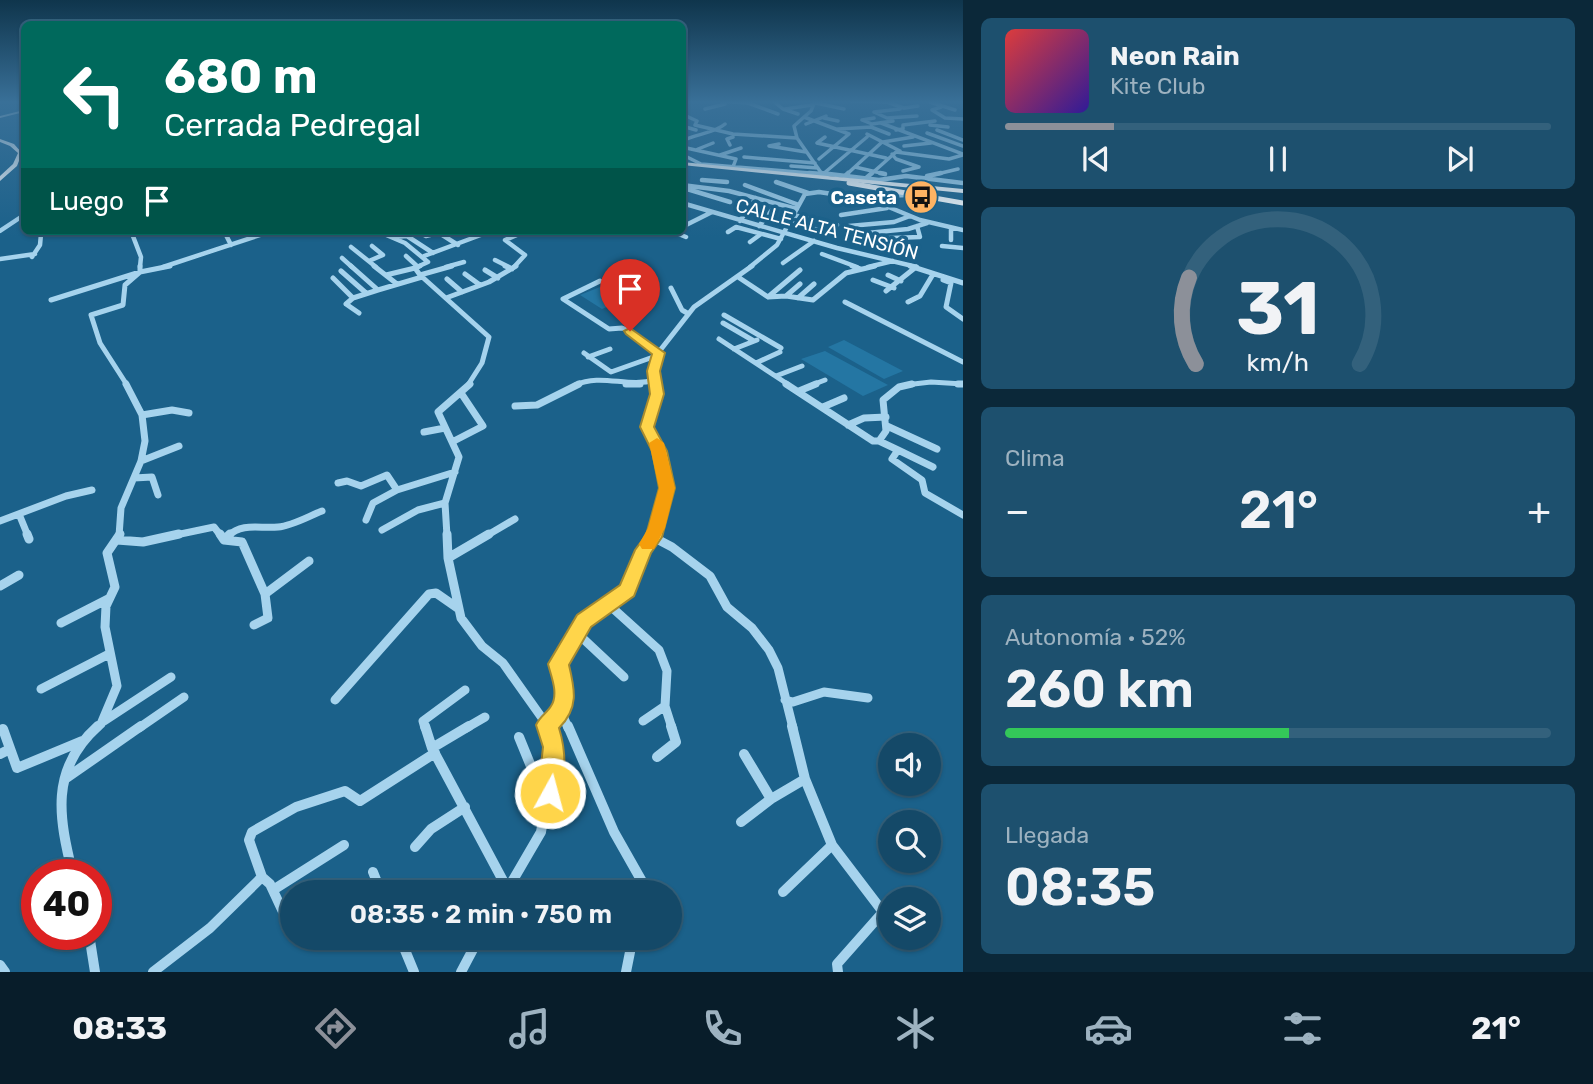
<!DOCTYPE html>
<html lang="es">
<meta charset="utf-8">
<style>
:root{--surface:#144968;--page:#1d506e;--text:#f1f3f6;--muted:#9db2c0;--line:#33617c;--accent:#8c9099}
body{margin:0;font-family:Rubik,sans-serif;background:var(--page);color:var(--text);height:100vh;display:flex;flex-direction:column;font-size:26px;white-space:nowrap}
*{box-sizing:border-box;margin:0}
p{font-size:23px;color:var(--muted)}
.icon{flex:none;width:38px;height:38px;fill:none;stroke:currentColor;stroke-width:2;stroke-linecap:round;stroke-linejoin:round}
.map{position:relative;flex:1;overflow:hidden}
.details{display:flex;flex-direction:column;gap:18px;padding:18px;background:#0b2839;width:630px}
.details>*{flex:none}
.top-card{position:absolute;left:21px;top:21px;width:665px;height:214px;border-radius:10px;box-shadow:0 2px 5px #0004,0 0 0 2px var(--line);background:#00695c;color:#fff;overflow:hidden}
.controls{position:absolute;left:878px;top:733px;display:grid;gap:14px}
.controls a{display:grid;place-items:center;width:63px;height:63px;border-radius:50%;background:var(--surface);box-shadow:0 2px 5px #0004,0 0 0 2px var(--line);font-size:35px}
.speed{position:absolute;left:21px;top:859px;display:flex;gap:14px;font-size:35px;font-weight:700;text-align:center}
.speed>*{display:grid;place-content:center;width:91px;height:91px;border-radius:50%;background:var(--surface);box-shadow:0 2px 5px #0004,0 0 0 2px var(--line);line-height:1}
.speed .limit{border:10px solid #d22;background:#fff;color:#111}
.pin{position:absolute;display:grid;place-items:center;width:60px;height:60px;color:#fff;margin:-72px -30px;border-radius:50% 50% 50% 0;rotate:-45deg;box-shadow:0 0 7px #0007}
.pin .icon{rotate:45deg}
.me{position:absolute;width:77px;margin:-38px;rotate:7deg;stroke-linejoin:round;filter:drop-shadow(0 0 5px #0008)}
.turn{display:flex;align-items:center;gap:24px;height:147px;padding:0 28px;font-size:32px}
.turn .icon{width:91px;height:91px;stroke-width:2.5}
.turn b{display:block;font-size:49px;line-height:60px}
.then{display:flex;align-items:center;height:66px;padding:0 28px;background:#0003;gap:14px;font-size:26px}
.big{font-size:52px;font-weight:600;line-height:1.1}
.details .tile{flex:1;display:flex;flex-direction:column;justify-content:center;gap:10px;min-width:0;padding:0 24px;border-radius:10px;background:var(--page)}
.details .dial{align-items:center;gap:0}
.dial svg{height:182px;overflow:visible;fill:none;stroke:var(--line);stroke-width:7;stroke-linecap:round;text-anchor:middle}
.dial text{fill:var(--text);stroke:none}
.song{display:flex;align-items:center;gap:21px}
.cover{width:84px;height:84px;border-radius:10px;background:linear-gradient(135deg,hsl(0 70% 55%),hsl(250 70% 35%))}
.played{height:7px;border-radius:4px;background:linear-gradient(90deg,var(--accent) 20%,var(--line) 20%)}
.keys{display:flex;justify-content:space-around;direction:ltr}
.heat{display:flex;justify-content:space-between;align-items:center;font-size:38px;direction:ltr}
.charge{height:10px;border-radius:5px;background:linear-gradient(90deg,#34c759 52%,var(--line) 0)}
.trip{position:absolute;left:280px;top:880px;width:402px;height:70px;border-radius:35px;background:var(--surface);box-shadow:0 2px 5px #0004,0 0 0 2px var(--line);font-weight:600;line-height:70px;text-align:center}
.tabs{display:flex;height:112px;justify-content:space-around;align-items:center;background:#081d2a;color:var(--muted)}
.tabs .icon{width:49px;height:49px}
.tabs .selected{color:var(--accent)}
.tabs b{font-size:32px;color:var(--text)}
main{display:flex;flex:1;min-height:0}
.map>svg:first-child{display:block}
.green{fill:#2476a3}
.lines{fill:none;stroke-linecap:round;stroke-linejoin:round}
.minor-far5{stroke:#a6d3ed;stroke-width:3.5}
.minor-far4{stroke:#a6d3ed;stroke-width:4.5}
.minor-far3{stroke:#a6d3ed;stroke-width:5}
.minor-far2{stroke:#a6d3ed;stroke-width:7}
.minor-far1{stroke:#a6d3ed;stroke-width:9}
.minor{stroke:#a6d3ed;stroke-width:10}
.highway{fill:#fff;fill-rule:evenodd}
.highway-bridge{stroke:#fff;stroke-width:5}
.route{fill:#ffd54a;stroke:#a68a30;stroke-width:2}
.slow{fill:#f59e0b}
.labels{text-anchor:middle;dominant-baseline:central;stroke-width:7;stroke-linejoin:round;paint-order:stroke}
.far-poi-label{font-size:19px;font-weight:bold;fill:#fff;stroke:#1b618a;text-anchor:end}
.far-street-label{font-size:19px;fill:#fff;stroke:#1b618a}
</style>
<main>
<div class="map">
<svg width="963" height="972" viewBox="0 0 963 972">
<rect width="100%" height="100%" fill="#1b618a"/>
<path class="green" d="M615,281L640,293L602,309L580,295Z
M844,340L903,371L884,379L828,347Z
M825,351L888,385L863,396L801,359Z"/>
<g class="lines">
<path class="minor-far5" d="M721,101L748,103L778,114
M773,101L783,109L798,114
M815,101L811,111L804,117L849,134L819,159
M852,101L887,102L904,108L918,106
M930,102L955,110
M816,103L844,109
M941,107L932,110L945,118L963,119
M705,109L725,104
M785,109L812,105
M682,114L697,121L695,125L733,134L797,138
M804,117L794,126L797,138L822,174L828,175
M824,118L838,121
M887,118L874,112L900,109
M887,118L917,116
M881,123L963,154
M806,124L826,116
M872,124L862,120L874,118
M930,125L948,127
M682,126L696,130
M871,127L889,134
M838,129L871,127L872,124L893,121
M896,130L903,129V125L935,121
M937,130L963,140
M927,133L963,146
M867,134L900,151
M825,137L817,143L886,158
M682,141C696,134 715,133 725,124
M883,142L913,137
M779,144L769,146L806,152
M730,145L727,139L733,137
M904,146L931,143
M682,147L736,159L733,167
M698,149L713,143
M892,154L896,159L919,167L903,171
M720,155L741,148
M687,157L701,164L822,174
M744,157L815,163
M791,166L818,168
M855,167L885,174
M823,174L867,137
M846,175L881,143
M870,175L896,152L949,159L963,155
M933,175L958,169"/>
<path class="minor-far4" d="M809,173L822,174
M821,173L879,180L906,176L963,183
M880,173L885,174
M845,176L848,173
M927,176L941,173
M865,179L872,173
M702,180L727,182
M776,182L808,193
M682,185L729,191L797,209
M745,185L799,205
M687,189L730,202
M877,197L879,203L920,220L963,230
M682,203L837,248L917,267
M793,215L837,225
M841,215L887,208
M740,221L756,198
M788,222L833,234
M686,225L712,212
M759,226L777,204
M849,226L894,222L910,216
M951,229V240
M0,231L24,215
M131,231L141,257L140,267
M224,231L231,245
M377,231L405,243L428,262L417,267
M417,231L426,236L438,233
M436,231L458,245
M671,231L686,237
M728,232L736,227L781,239
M857,234L908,229L927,223
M478,236L492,231
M395,237L407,236L433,253
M865,239L920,237L917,226
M750,242L761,234
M942,246L963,248
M351,247L376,267
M822,254L857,267
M406,256L418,267
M424,256L478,236L469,231
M32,257L40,245L41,234
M342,258L352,267
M0,259L35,254
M495,260L509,267
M369,261L383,255L372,246
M783,263L814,241
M163,267L272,231
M446,267L464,262
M514,267L525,255L505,240L526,231
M750,267L777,245L805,194L819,192L852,197L907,195
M868,267L893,261"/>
<path class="minor-far3" d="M140,266V272L170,266
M351,266L378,290L422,277
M374,266L397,284
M420,266L415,268L420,275L489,337L482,363L468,385
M505,266L512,269
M852,266L861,269
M910,266L963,283
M485,270L498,278
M341,271L366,293
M465,274L480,285
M386,275L415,268
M420,275L452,266
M888,275L901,281
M738,277L768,297L786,296L813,300L846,273L875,266
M333,278L353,298L378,290
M447,279L462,292
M873,280L894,288
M943,280L951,283L946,307L963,319
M600,281L563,299L609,329L622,328L630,331L658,353
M671,288L682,310L687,313
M886,291L916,267
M786,296L800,284
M768,297L800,270
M353,298L346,304L359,313
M446,298L489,282L516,266
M798,298L814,284
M51,300L140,272L125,285L123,305L91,315L100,343L127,385
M845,302L963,362
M908,302L920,296L932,276
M724,315L781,348
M723,323L754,341
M719,339L789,385
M734,349L757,340
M584,353L611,372L656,356
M588,357L610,349
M756,363L780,352
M776,376L802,366
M575,385C602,373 627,388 655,380
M656,385L654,366L658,353L694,307L752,266
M812,385L825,380
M905,385L931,382L963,384"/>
<path class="minor-far2" d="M626,384H640
M786,384L873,441H879L886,431L883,400L899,387L912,384
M958,384H963
M799,391L816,384
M515,406L537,405L579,384
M823,407L844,398
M142,415L172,410L189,413
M848,425L864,418L886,417
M887,426L937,449
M424,432L445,428
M879,441L898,450L892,459L922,480L925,493L963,515
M452,442L483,426L461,393
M898,450L933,467
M141,461L179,446
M134,478L152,477L158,495
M338,483L347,481L361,486L387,475L397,490L455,472
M19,514L28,536
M366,520L373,503L397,490
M0,521L66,496L92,490
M382,530L418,510L445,503
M119,536L121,508L141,461L145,441L142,415L126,384
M171,536L214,527L221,536
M228,536C243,522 260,529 278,527C292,526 309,516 322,511
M447,536L445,503L459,457L438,412L470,384
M486,536L515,519
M653,536C667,487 673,474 647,427L657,394L656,384"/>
<path class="minor-far1" d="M27,534L29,539
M220,534L224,540L230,534
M447,534L448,558L461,618L482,646L503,663L547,725
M653,537L672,547L710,576L727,607L752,628L769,650L778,668L793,728
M117,540L143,542L179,534
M224,540L242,542L265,594L309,561
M448,558L489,534
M0,586L19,575
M607,603L659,650L667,671L665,706L672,728
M61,623L108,599
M254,625L268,618L265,594
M576,632L624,677
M41,689L109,654
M335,700L429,594L436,593L459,609
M785,700L793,702L824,692L868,698
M561,711L568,728
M104,721L171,677
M643,721L665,706
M96,728L101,724L117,686L105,627L106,606L115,587L107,553L120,534
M139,728L184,697
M425,728L423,721L465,690
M466,728L485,717
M548,728L547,725L564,701L558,664L578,629L590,615L627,590L643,550L654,534"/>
<path class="minor" d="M425,726L432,748L508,890
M568,726L614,832L648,892
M792,726L805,779L832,845L883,912L837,964L838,972
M3,729L17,768L82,741
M519,737L537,781L549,793
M432,748L469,726
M0,754L10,749
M744,754L771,799
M657,757L676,742L671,726
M65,779L141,726
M741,822L771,799L805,779
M415,847L431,829L465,807
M373,872L381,892
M73,875C59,818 49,770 98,726
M273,890L344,845
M506,892L541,832L554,754L547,726
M783,892L832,845
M284,914L270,884L262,877L249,840L252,832L296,807L345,791L360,801L435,753
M89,934L95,972
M400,938L414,972
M0,965L5,972
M153,972L210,928L262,877
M461,972L479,938
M626,972L630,952"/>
<path class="highway" d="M24,110V112L0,118V116Z
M0,139L14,144L22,153L17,166L0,181V176L13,164L18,153L10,146L0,142Z
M682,162L963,189V193L682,165Z"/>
<path class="highway-bridge" d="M849,183L963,203"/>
</g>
<linearGradient id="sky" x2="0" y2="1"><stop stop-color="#0f354c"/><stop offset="0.43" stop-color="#397098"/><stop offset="1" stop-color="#397098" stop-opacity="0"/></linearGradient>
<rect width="963" height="237" fill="url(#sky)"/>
<path class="route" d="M630,328L665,353L660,371L664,394L654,427L667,451L675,488L662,537L651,553L634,596L591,627L569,665C575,690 579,708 559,728C566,750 567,779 558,801L550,804L541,801L538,793L543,747L536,725C540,716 547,713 551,706C559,694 551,676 548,664L577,615L620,585L635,550L646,535L659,488L652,451L640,427L650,394L647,371L652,354L626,334L624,331Z"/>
<path class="slow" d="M657,438L664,443L675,488L665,528L654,549H642L639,544L648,528L659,488L649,443Z"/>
<defs>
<g id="bus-disc" transform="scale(1.75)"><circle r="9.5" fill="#feb363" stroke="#1b618a"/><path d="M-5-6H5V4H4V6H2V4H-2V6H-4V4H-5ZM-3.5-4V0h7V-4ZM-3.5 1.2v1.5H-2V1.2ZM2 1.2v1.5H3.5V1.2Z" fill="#111"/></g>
</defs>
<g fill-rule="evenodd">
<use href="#bus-disc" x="921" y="197"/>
</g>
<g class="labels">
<g class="far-poi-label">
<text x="897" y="197">Caseta</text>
</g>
<g class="far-street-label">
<text transform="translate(827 229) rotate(15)">CALLE ALTA TENSIÓN</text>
</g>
</g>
</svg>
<div class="controls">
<a><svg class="icon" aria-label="sound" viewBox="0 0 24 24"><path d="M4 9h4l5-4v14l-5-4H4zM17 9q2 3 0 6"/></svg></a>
<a><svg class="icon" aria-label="search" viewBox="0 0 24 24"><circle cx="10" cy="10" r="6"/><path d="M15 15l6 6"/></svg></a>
<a><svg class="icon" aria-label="layers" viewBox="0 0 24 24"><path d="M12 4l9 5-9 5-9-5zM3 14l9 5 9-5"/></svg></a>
</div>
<div class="speed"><div class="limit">40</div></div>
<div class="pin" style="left:630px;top:331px;background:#d93025"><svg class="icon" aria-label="arrive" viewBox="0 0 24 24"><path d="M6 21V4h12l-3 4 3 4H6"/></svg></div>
<svg class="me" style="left:550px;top:793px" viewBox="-20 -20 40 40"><circle r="17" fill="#ffd54a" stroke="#fff" stroke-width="3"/><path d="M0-11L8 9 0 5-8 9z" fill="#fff"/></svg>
<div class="trip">08:35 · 2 min · 750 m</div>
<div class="top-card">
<div class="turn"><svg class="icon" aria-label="left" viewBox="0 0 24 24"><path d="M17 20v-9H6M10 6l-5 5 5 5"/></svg><div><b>680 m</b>Cerrada Pedregal</div></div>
<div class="then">Luego<svg class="icon" aria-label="arrive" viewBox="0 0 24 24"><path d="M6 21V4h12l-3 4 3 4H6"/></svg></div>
</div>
</div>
<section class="details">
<div class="tile">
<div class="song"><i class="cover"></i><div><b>Neon Rain</b><p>Kite Club</p></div></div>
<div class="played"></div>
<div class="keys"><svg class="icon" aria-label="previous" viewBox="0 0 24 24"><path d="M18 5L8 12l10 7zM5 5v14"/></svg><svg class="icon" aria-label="pause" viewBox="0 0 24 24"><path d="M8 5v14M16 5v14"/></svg><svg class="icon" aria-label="next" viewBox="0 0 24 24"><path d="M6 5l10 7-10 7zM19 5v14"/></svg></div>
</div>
<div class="tile dial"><svg viewBox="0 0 100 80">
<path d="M14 69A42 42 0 1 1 86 69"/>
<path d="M14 69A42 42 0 0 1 11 31" stroke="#8c9099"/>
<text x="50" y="56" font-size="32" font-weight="700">31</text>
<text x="50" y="72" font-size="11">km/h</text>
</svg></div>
<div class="tile"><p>Clima</p>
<div class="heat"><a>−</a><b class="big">21°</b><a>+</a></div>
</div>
<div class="tile"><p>Autonomía · 52%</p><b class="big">260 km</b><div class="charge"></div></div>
<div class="tile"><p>Llegada</p><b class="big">08:35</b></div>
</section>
</main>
<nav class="tabs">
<b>08:33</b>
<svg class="icon selected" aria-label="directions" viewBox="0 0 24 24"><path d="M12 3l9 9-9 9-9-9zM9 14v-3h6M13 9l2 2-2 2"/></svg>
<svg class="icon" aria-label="music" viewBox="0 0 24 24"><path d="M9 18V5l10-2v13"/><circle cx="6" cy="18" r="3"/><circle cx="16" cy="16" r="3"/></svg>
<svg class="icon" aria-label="phone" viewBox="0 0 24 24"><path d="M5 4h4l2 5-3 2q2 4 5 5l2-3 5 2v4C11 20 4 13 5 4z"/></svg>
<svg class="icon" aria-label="climate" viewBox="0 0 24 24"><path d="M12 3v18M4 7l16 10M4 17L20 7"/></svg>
<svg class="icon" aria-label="car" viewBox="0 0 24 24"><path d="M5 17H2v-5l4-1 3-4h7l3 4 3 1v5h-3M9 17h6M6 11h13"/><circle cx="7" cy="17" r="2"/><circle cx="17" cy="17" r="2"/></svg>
<svg class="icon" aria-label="filters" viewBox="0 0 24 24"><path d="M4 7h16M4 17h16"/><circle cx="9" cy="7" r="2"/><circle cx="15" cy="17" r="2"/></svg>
<b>21°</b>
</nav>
